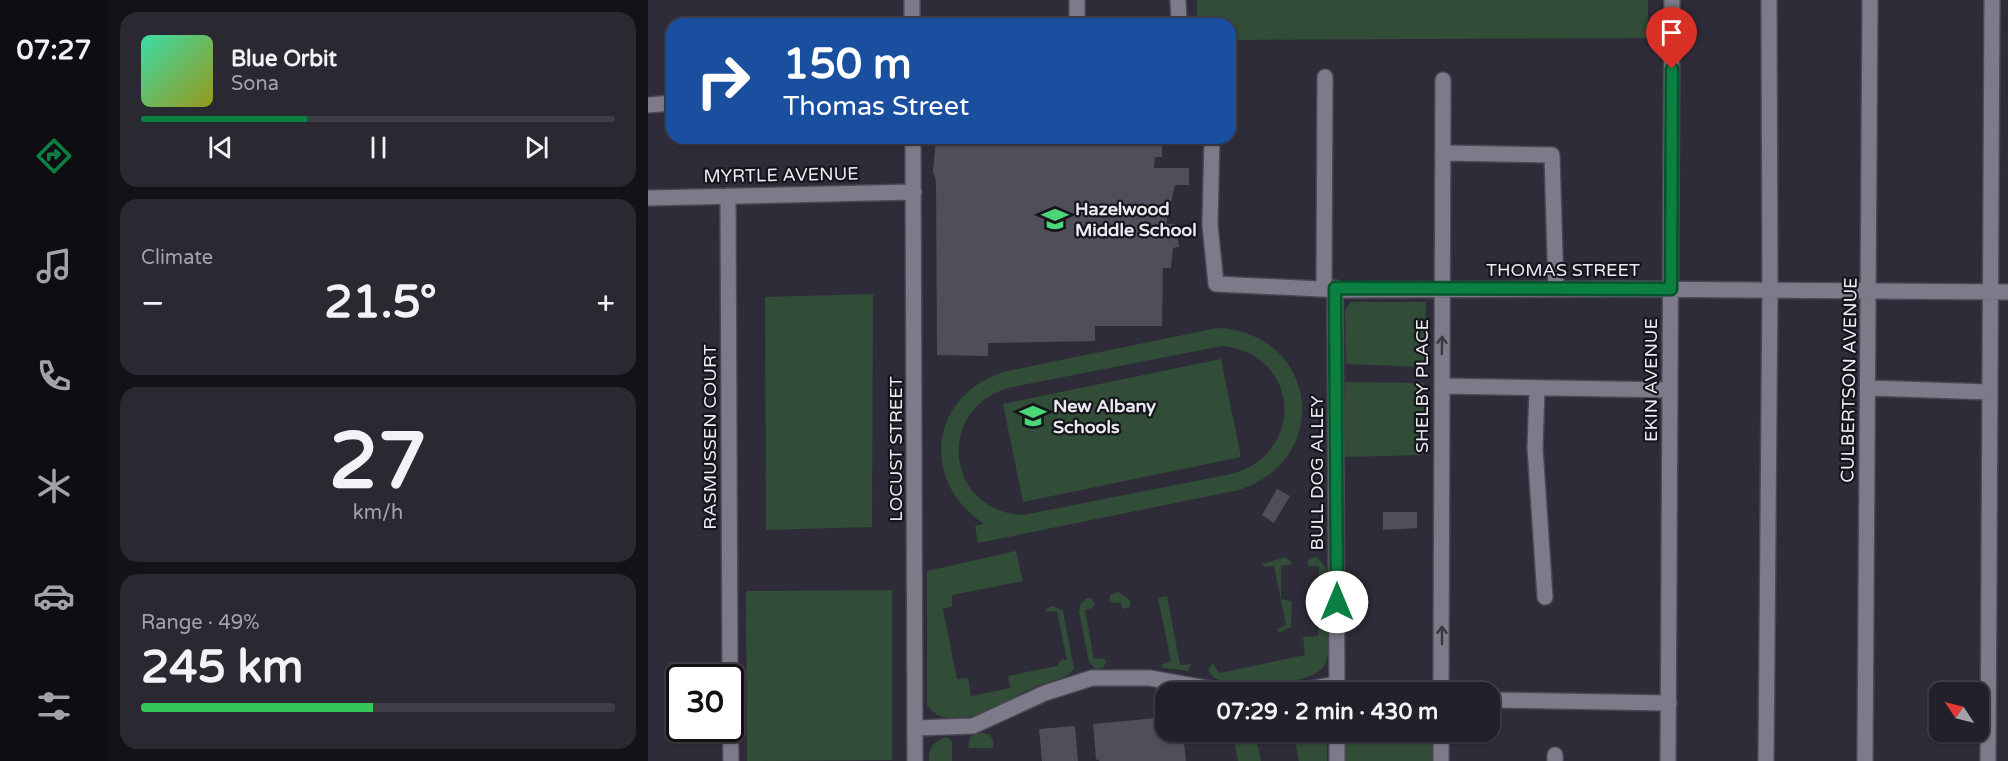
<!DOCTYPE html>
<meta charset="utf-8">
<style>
:root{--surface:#22212a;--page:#2a2932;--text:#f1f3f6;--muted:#a2a3a8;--line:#3f3e47;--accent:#0b8043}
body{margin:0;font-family:"Varela Round",sans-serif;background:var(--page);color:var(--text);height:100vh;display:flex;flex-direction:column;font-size:22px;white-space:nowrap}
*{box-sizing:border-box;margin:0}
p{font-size:20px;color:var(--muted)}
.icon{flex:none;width:33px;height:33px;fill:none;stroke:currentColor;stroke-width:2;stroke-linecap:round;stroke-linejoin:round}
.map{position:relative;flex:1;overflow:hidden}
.details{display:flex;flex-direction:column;gap:12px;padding:12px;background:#131217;width:540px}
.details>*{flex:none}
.hud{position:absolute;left:18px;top:18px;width:570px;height:126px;border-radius:18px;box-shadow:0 2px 4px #0004,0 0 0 2px var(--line);background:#1a4fa0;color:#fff;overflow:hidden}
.needle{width:39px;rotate:305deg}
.buttons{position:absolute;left:1281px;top:682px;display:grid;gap:12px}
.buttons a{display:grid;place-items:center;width:60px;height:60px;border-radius:12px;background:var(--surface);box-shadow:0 2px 4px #0004,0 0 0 2px var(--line);font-size:30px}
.speed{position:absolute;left:18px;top:664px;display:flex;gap:12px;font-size:30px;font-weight:700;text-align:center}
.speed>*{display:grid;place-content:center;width:78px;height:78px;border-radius:50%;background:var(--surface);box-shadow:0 2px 4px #0004,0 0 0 2px var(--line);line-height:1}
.speed .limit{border:3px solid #111;border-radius:9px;background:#fff;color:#111}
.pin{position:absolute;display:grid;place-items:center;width:51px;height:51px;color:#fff;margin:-62px -26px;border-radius:50% 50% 50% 0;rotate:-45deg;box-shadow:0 0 6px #0007}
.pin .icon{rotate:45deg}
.me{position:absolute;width:66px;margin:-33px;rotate:0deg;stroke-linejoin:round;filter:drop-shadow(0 0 4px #0008)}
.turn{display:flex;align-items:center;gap:21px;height:126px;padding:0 18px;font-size:27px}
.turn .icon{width:78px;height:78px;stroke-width:2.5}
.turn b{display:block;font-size:42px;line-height:51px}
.big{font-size:45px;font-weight:800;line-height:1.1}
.details .tile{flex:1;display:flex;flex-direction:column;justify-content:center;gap:9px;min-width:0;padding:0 21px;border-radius:18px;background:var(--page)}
.details .dial{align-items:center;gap:0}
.dial b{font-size:78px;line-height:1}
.song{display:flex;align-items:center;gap:18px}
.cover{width:72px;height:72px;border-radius:9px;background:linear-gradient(135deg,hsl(160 70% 55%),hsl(60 70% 35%))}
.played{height:6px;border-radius:3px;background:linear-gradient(90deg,var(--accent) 35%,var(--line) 35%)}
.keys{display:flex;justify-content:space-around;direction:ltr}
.heat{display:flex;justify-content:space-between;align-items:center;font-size:33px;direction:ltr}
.charge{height:9px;border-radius:4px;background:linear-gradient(90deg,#34c759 49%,var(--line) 0)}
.trip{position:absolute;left:507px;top:682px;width:345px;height:60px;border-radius:18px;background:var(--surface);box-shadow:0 2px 4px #0004,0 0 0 2px var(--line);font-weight:800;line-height:60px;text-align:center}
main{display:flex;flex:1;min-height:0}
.dock{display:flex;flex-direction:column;width:108px;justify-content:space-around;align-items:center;background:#0e0d11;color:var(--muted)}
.dock .icon{width:42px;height:42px}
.dock .on{color:var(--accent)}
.dock b{font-size:27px;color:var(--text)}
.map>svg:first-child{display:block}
.green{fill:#314c37;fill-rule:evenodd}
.building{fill:#504e5b}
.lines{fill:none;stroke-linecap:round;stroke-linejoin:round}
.minor-casing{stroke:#494752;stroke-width:18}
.minor{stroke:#7d7b89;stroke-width:15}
.oneway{stroke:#3a3942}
.route-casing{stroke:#07532c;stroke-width:15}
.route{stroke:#0b8043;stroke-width:10}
.labels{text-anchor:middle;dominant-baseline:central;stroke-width:4.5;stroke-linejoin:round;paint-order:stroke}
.street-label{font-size:18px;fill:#ebeaf2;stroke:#16151b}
.poi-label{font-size:18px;font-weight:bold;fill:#ebeaf2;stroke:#16151b;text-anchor:start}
</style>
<main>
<nav class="dock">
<b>07:27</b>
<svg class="icon on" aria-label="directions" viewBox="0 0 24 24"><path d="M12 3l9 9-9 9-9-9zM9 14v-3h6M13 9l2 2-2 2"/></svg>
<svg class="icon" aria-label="music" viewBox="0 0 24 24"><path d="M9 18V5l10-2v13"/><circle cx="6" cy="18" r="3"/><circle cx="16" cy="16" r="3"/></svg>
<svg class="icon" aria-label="phone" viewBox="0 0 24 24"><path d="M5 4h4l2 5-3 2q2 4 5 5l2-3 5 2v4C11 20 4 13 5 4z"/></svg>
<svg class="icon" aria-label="climate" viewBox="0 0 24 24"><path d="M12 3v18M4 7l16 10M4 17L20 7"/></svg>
<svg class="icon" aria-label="car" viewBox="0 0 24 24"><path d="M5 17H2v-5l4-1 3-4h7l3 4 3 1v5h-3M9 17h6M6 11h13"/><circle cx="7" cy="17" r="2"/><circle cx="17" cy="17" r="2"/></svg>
<svg class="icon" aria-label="filters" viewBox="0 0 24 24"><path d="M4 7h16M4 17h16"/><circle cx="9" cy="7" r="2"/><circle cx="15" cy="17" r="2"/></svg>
</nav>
<section class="details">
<div class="tile">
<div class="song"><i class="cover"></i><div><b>Blue Orbit</b><p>Sona</p></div></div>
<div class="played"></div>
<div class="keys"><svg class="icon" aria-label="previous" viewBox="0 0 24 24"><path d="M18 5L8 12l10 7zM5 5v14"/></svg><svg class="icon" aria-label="pause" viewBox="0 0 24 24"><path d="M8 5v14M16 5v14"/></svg><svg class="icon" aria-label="next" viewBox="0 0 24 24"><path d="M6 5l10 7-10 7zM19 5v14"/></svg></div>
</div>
<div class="tile"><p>Climate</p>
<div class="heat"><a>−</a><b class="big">21.5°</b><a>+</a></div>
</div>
<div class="tile dial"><b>27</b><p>km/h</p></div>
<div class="tile"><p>Range · 49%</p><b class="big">245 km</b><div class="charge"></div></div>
</section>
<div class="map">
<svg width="1360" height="761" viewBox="0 0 1360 761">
<rect width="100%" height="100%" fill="#2e2c38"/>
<path class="green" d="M549,0H1000V38L582,40V24H549Z
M225,294L224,527L118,530L117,297Z
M703,302H778L777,367L698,364L697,310Z
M569,328C670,332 686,459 591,490L330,543L327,526L336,524C270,480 282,393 359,371ZM574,346C652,353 659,454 583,474L375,515C296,511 287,406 364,387Z
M573,359L593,457L375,502L355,404Z
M697,382L776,383L775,455L696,457Z
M368,551L375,581L304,595V606L295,609L309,679L320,678L323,696L362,688L360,676L409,666L413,660H419L409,611L399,612L397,609L405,606L415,611L426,669C418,680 401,681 389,686C362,697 302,740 279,705V571Z
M638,557L645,564L633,566V599L644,601L643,627L631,633L629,629L638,625L626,566L616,567L614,564Z
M669,557L678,568L680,579C680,600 684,644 678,662C670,688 587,687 566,678L560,670L565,663L571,673L657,655L655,637L670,636L671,566H661L659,562L662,558Z
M244,590V760L99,761L98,591Z
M470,592L482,600V607L475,609L473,603L461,602L462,595Z
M519,596L532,665L543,664L540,671L515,668L513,665L523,661L510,598Z
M439,598H443L447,604L444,608L437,610L446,659L454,658L459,661L455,668L448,669L441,662L431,611L433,603Z
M330,732L341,734L346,742L345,748H320L322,737Z
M584,732H607L613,761H590Z
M645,732H679V761H651Z
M696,732H785V761H696Z
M299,737L304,742V761H281C281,747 285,741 299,737Z"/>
<path class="building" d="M288,138H514V157H507L506,168H541V185H527L518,224H528L531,247L525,248L523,268H515L514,326H447V341L340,343V356L289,355L288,181L285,171Z
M629,489L642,496L626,523L614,515Z
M735,512H769V528L735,530Z
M508,718L509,734L535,732L538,761H452L448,759L445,724Z
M427,726L430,761H394L391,729Z"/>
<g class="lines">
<g class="minor-casing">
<path id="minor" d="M264,0V24
M429,0V24
M530,0L531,24
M0,105L24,103
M265,138L267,761
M564,138L562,225L568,284L693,290L984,289L1360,292
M795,153L904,155L908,289
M80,196L82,678
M0,198L266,192
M676,288L677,77
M687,288L689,693
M794,386L1022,390
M889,388L887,448L897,597
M1220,388L1342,392
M638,693L689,684
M793,693L795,80
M842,700L1021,703
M82,718L83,761
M518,722L515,699L518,681
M267,728L325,726L397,693L444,678H502L586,693
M689,761V732
M793,761V732
M907,761V755
M1020,761L1024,0
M1118,761L1122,290L1121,0
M1217,761L1222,0
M1340,761L1344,0"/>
</g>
<use href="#minor" class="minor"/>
</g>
<defs><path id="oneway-shaft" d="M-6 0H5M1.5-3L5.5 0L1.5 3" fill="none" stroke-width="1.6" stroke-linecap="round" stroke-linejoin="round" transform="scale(1.5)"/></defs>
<g class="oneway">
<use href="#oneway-shaft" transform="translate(794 345) rotate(-89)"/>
<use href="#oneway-shaft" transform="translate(794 635) rotate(-90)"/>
</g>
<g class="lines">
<g class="route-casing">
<path id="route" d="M689,602L687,288L1023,289L1024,69"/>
</g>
<use href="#route" class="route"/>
</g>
<defs>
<g id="school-bare" transform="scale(2.07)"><path d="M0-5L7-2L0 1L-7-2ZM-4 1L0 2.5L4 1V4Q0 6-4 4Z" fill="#4ad778" stroke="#16151b" stroke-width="2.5" paint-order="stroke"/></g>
</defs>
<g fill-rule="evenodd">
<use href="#school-bare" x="407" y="219"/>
<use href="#school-bare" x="385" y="416"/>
</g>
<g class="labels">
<g class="street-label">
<text transform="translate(133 175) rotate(-1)">MYRTLE AVENUE</text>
<text x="915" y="270">THOMAS STREET</text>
<text transform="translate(1003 380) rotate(-90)">EKIN AVENUE</text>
<text transform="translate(1201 380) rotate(-89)">CULBERTSON AVENUE</text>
<text transform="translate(774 386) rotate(-90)">SHELBY PLACE</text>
<text transform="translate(62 437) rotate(-90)">RASMUSSEN COURT</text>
<text transform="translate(248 449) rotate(-90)">LOCUST STREET</text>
<text transform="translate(669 473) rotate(-90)">BULL DOG ALLEY</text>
</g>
<g class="poi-label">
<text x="427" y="209">Hazelwood<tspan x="427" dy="21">Middle School</tspan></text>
<text x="405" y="406">New Albany<tspan x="405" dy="21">Schools</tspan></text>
</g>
</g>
</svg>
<div class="buttons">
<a><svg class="needle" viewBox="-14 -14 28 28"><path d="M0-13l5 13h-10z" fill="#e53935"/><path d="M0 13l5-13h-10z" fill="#a2a3a8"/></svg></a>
</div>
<div class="speed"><div class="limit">30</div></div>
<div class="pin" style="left:1024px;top:69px;background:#d93025"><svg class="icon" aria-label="arrive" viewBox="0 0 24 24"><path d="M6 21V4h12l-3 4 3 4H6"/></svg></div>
<svg class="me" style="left:689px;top:602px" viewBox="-20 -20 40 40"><circle r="19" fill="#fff"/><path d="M0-13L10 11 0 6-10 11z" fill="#0b8043"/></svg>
<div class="trip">07:29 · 2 min · 430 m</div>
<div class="hud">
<div class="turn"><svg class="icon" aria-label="right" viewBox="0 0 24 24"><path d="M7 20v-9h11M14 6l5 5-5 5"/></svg><div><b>150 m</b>Thomas Street</div></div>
</div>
</div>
</main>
